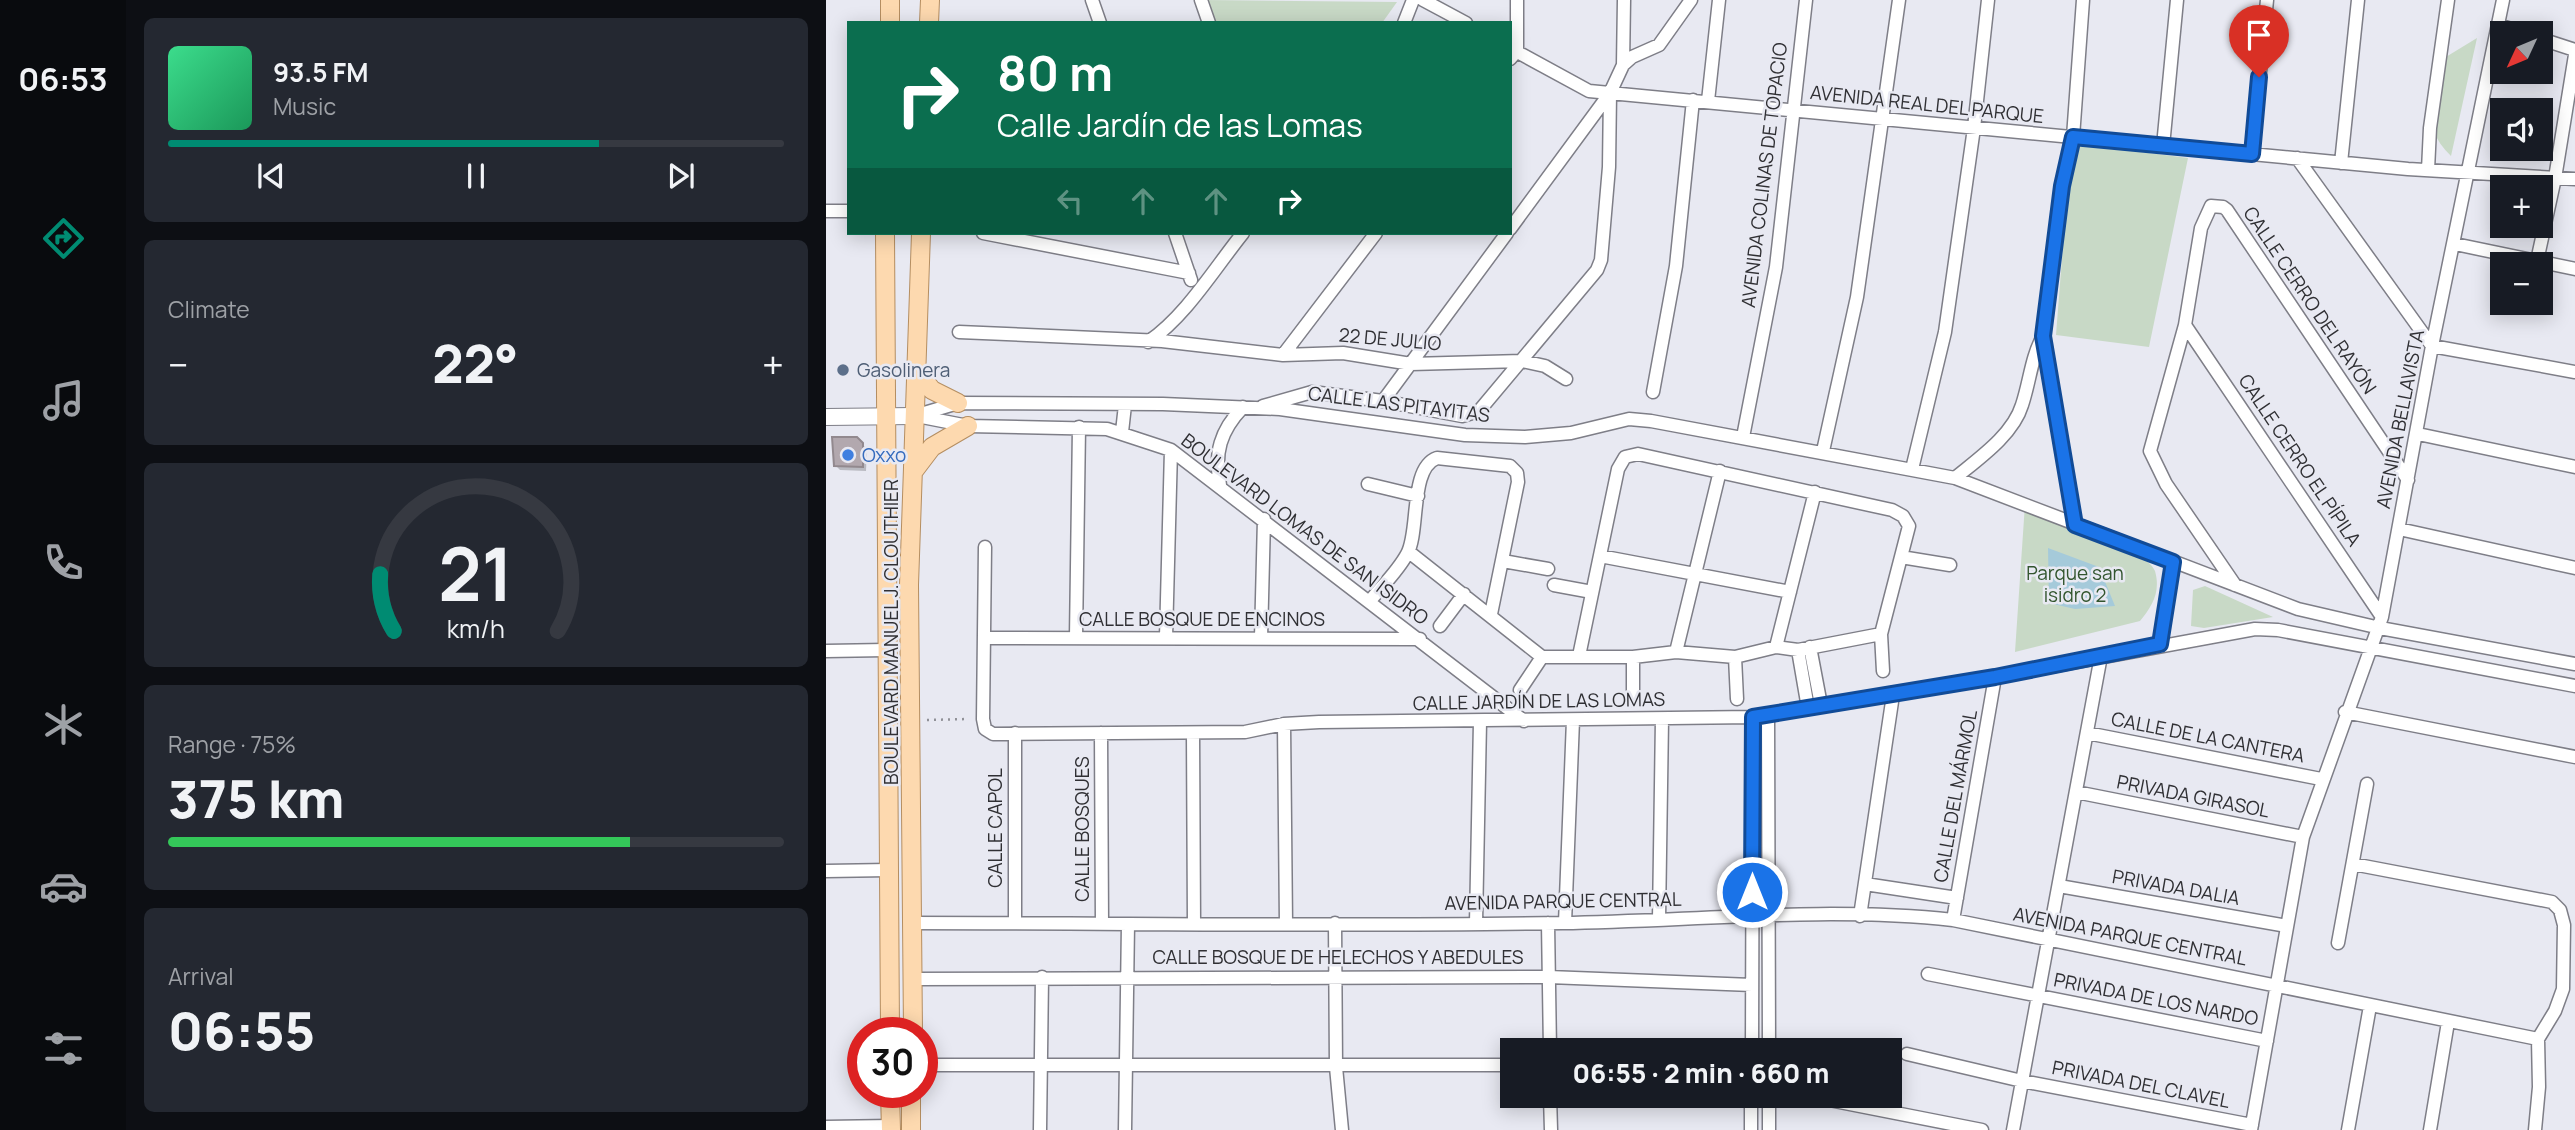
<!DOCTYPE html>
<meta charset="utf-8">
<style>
:root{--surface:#171b24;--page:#242831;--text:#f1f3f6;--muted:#9ea1a6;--line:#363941;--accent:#008b72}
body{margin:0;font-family:Manrope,sans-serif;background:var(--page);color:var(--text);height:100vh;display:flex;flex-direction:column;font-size:26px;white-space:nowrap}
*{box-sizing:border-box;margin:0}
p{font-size:23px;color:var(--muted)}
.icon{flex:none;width:38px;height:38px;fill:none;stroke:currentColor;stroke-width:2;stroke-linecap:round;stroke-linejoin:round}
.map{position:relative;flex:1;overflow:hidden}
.details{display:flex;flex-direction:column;gap:18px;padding:18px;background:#0d0f14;width:700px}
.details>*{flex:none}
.guide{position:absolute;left:21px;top:21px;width:665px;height:214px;border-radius:0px;box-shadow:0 4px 18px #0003;background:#0b6e4f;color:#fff;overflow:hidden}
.needle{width:46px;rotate:226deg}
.tools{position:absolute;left:1664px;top:21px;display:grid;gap:14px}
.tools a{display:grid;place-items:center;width:63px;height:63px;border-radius:0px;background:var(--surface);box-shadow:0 4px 18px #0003;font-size:35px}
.speed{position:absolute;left:21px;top:1017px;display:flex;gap:14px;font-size:35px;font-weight:700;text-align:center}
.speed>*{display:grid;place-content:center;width:91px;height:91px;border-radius:50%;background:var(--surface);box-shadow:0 4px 18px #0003;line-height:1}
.speed .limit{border:10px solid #d22;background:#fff;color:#111}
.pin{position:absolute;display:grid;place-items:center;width:60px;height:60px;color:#fff;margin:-72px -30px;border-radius:50% 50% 50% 0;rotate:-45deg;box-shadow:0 0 7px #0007}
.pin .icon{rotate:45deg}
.me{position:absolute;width:77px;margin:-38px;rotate:0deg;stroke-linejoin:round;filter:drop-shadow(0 0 5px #0008)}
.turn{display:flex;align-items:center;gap:24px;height:147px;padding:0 35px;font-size:32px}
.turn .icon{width:91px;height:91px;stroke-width:2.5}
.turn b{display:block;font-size:49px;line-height:60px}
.lanes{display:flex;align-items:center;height:66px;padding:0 35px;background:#0003;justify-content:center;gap:35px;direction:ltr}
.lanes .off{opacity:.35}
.big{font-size:52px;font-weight:800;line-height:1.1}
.details .card{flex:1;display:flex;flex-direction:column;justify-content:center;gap:10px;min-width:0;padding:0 24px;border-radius:10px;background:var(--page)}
.details .dial{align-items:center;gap:0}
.dial svg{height:182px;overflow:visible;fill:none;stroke:var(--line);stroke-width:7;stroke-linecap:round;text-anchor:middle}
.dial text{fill:var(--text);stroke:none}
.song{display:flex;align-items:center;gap:21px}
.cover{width:84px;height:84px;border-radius:10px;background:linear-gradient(135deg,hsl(150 70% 55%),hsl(150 70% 35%))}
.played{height:7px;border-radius:4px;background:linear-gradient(90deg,var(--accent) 70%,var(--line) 70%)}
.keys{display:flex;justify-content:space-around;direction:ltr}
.heat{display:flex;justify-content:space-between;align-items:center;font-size:38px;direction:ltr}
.charge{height:10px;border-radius:5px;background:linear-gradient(90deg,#34c759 75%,var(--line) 0)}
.trip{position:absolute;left:674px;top:1038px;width:402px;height:70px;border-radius:0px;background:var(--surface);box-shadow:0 4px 18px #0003;font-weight:800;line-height:70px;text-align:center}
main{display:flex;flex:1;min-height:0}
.tabs{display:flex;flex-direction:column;width:126px;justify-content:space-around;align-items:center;background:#090b0e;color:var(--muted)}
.tabs .icon{width:49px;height:49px}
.tabs .on{color:var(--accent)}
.tabs b{font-size:32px;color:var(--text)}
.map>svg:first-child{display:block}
.green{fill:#c8d9c6}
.water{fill:#a5cada}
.shadow{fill:#0003}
.building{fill:#b2a8ae;stroke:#92898e;stroke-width:2}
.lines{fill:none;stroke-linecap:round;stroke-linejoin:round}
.street-casing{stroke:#7e7e87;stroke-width:15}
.secondary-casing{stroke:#7e7e87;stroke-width:18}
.primary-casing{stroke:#b58e61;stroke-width:20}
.path{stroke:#909197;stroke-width:2.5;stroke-dasharray:2 5;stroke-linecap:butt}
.street{stroke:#fff;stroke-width:12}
.secondary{stroke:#fff;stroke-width:16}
.primary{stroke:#fdd9af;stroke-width:18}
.route-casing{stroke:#114b97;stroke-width:18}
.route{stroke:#1a73e8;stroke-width:12}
.service-dot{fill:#5c6f8a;stroke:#e8e9f2;stroke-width:2.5}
.shop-dot{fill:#3f7fe0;stroke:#e8e9f2;stroke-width:2.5}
.labels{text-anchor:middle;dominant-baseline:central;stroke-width:5;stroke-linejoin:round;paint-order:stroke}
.street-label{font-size:19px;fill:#303034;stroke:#e8e9f2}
.service-label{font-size:19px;fill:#4e5e75;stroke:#e8e9f2;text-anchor:start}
.shop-label{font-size:19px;fill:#366cbe;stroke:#e8e9f2;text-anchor:start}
.park-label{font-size:19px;fill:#32552e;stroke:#e8e9f2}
</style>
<main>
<nav class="tabs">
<b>06:53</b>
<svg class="icon on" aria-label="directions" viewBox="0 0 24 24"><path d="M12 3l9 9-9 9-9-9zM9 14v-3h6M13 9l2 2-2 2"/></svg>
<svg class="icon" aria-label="music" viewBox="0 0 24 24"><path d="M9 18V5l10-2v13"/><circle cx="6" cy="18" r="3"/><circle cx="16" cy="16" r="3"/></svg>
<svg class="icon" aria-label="phone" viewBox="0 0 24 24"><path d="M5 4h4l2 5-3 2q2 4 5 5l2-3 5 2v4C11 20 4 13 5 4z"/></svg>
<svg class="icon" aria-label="climate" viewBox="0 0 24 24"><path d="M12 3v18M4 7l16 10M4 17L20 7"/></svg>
<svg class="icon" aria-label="car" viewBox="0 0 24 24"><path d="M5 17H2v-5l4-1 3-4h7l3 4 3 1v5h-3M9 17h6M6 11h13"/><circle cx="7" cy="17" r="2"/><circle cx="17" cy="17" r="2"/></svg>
<svg class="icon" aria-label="filters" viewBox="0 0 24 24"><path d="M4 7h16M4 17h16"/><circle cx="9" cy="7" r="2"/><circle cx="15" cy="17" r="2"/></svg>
</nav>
<section class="details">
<div class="card">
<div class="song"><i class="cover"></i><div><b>93.5 FM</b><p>Music</p></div></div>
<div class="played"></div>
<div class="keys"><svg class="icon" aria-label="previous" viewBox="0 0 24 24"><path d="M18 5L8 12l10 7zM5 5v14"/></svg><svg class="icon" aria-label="pause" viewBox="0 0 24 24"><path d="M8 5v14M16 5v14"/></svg><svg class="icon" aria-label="next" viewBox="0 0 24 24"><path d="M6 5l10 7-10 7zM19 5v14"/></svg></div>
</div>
<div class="card"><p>Climate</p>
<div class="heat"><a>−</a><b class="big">22°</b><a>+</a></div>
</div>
<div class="card dial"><svg viewBox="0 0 100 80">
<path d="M14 69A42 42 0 1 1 86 69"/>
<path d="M14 69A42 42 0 0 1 8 44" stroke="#008b72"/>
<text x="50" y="56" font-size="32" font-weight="700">21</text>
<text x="50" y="72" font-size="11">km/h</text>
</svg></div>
<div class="card"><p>Range · 75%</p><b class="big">375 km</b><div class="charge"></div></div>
<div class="card"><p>Arrival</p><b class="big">06:55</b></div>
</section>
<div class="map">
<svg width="1749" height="1130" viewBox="0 0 1749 1130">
<rect width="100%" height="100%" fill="#e8e9f2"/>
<path class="green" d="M379,0L571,2L556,23H387Z
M1651,38L1625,156C1596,128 1601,99 1610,63Z
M1245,143L1362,158L1323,347L1230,335Z
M1199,504C1223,514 1322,549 1329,571C1335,592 1326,606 1314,621L1189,652Z
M1379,586L1447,617L1378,628L1365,626L1367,590Z"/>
<path class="water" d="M1222,548L1273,567L1289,606L1249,609L1223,603Z"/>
<path class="shadow" d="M30,438L41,449L40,471L14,470L10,466Z"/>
<path class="building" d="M6,437H31L37,443V467L8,466Z"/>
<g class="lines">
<g class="street-casing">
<path id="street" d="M266,0L274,23
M375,0L383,23
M597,0L640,23
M578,23L587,0
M1672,25L1698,33
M1715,39L1749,50
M684,48L763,91L1582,169L1749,179
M684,59L691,51V0
M797,65L806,57L833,45L865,0
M882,101L893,0
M1337,146L1351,0
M1426,154L1441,0
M1471,158L1606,346L1749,372
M1515,163L1532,0
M1602,170L1604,128L1622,0
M0,211H23
M684,229L784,93L797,65L798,0
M157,233L363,273
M349,233L365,280
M1629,244L1749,269
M1711,261L1729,178L1749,55
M1359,325L1556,617
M133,332L336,341L457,355L517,353L585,364L696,361L719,366L740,379
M322,342C360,316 388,269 417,233
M457,355L550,233
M827,392L850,266L867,100
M557,401L681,233
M437,406L486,392L557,401L636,416L653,411L771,270L775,260L783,167L784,93
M88,416L132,403L337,404L454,409L639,435L699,437L745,433L803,419L825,421L1129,478L1472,609L1554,628L1749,664
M91,416L142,426L281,429L345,450L698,721
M296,432L299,405
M1592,434L1749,467
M917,437L950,267L980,0
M997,451L1031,297L1073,0
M1086,469L1119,332L1148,128L1162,0
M1129,478C1152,459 1187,435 1196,405C1204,381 1205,358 1217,336
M542,484L592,496
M394,485C388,453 394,431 417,407
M1249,525L1217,336L1236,186L1247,137L1257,0
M1573,529L1749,568
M159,547L157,719L159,729L167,734L419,732L458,724L493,722L927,717L1169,677L1429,629L1452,630L1749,686
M583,552L716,657H807L850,652L909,657L950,647L972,650L1055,634
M774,556L964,592
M1075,557L1124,565
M677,561L722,569
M728,585L766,592
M1409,585L1340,484L1324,451L1359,325L1375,228L1385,206L1397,207L1401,210L1582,480
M544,601C556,586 572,571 581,554C594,532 583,468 611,458L684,466L691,473L692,482L665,614
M614,626L638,594
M250,637L253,427
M340,637L345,450
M158,638L594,639
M435,638L438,519
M1334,644L1347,562
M950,647L989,492
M984,647L995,705
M972,650L982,708
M0,651L60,650
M850,652L894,471
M753,656L792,469L799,457L812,454L1066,510L1077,516L1083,526L1055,634L1057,671
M807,657V700
M909,657L911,699
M694,690L716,657
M1519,712L1749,757
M942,715L943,1050
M458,724L460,924
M189,733V923
M275,733L276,924
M367,733L368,924
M1261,733L1495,779
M1250,792L1477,837
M1527,864L1726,902L1734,910L1738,925L1737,989L1729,1011L1712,1039L1713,1087L1709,1130
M0,871L63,870
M1039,884L1131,898
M1233,886L1461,926
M1034,916L1067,695
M833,919L836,719
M1127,920L1169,677
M86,923C303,923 520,927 736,923C866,921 998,906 1127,920L1712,1039
M509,923L510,1067L516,1130
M650,923L654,722
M722,923L724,1050
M739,923L747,720
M1512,943L1541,784
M1102,974L1441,1041
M88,979L723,977L926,985
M926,1050L927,717
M1081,1054L1196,1081L1426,1125
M96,1065H686
M724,1096L725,1130
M943,1096V1130
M983,1096L1156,1130
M0,1127L65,1126
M214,1130L216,977
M299,1130L302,924
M925,1130V1096
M1187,1130L1275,656
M1425,1130L1477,837L1556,617L1606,346L1677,0
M1522,1130L1544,1006
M1604,1130L1622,1022"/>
</g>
<g class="secondary-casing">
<path id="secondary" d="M0,417L88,416"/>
</g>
<g class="primary-casing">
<path id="primary" d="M64,23V0
M103,23L104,0
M59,233L64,1032
M89,369L106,390L132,403
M87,472L106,447L142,426
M87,1032L83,585L95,233
M64,1092L65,1130
M85,1130V1092"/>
</g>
<path class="path" d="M101,720L143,719"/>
<use href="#street" class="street"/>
<use href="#secondary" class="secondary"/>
<use href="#primary" class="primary"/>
</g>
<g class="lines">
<g class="route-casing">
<path id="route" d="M926,892L927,717L1169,677L1334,644L1347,562L1249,525L1217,336L1236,186L1247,137L1426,154L1433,77"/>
</g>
<use href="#route" class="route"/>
</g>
<circle class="service-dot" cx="17" cy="370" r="7"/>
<circle class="shop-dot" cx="22" cy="455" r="7"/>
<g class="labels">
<g class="street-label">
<text transform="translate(1101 104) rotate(6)">AVENIDA REAL DEL PARQUE</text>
<text transform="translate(938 175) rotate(-83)">AVENIDA COLINAS DE TOPACIO</text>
<text transform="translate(1484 300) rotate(56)">CALLE CERRO DEL RAYÓN</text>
<text transform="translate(564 339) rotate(5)">22 DE JULIO</text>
<text transform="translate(573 404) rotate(7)">CALLE LAS PITAYITAS</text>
<text transform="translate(1574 419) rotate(-79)">AVENIDA BELLAVISTA</text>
<text transform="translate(1474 460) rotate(56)">CALLE CERRO EL PÍPILA</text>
<text transform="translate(479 529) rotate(37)">BOULEVARD LOMAS DE SAN ISIDRO</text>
<text x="376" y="619">CALLE BOSQUE DE ENCINOS</text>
<text transform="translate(65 632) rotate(-90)">BOULEVARD MANUEL J. CLOUTHIER</text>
<text transform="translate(713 701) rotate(-1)">CALLE JARDÍN DE LAS LOMAS</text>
<text transform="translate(1382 737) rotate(11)">CALLE DE LA CANTERA</text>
<text transform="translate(1129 796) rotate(-80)">CALLE DEL MÁRMOL</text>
<text transform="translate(1367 796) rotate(11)">PRIVADA GIRASOL</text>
<text transform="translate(169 828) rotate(-90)">CALLE CAPOL</text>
<text transform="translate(256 829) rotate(-90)">CALLE BOSQUES</text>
<text transform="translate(1350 887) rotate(10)">PRIVADA DALIA</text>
<text transform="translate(737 901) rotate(-1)">AVENIDA PARQUE CENTRAL</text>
<text transform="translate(1304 936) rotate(11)">AVENIDA PARQUE CENTRAL</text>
<text x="512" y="957">CALLE BOSQUE DE HELECHOS Y ABEDULES</text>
<text transform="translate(1330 999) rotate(11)">PRIVADA DE LOS NARDO</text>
<text transform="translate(1315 1084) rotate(11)">PRIVADA DEL CLAVEL</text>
</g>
<g class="service-label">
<text x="31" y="370">Gasolinera</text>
</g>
<g class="shop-label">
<text x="36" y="455">Oxxo</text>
</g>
<g class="park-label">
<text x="1249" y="573">Parque san<tspan x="1249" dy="22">isidro 2</tspan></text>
</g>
</g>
</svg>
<div class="tools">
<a><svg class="needle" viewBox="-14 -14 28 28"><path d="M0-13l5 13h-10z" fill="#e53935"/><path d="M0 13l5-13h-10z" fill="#9ea1a6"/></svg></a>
<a><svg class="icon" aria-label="sound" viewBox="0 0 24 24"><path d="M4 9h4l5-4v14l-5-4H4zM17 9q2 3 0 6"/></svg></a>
<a>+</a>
<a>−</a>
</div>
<div class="speed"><div class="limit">30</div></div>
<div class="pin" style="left:1433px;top:77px;background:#d93025"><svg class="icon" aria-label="arrive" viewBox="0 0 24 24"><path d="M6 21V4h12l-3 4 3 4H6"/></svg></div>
<svg class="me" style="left:926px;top:892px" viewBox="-20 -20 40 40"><circle r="17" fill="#1a73e8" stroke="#fff" stroke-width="3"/><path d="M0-11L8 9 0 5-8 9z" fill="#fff"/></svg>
<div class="trip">06:55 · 2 min · 660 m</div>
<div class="guide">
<div class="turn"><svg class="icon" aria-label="right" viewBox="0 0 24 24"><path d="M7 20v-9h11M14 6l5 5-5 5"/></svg><div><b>80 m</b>Calle Jardín de las Lomas</div></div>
<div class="lanes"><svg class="icon off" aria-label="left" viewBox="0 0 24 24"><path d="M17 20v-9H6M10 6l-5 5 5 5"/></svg><svg class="icon off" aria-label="ahead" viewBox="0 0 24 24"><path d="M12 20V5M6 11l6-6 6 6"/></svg><svg class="icon off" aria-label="ahead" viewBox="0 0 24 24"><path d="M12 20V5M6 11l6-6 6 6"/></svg><svg class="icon" aria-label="right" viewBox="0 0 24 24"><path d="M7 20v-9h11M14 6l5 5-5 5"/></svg></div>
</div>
</div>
</main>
